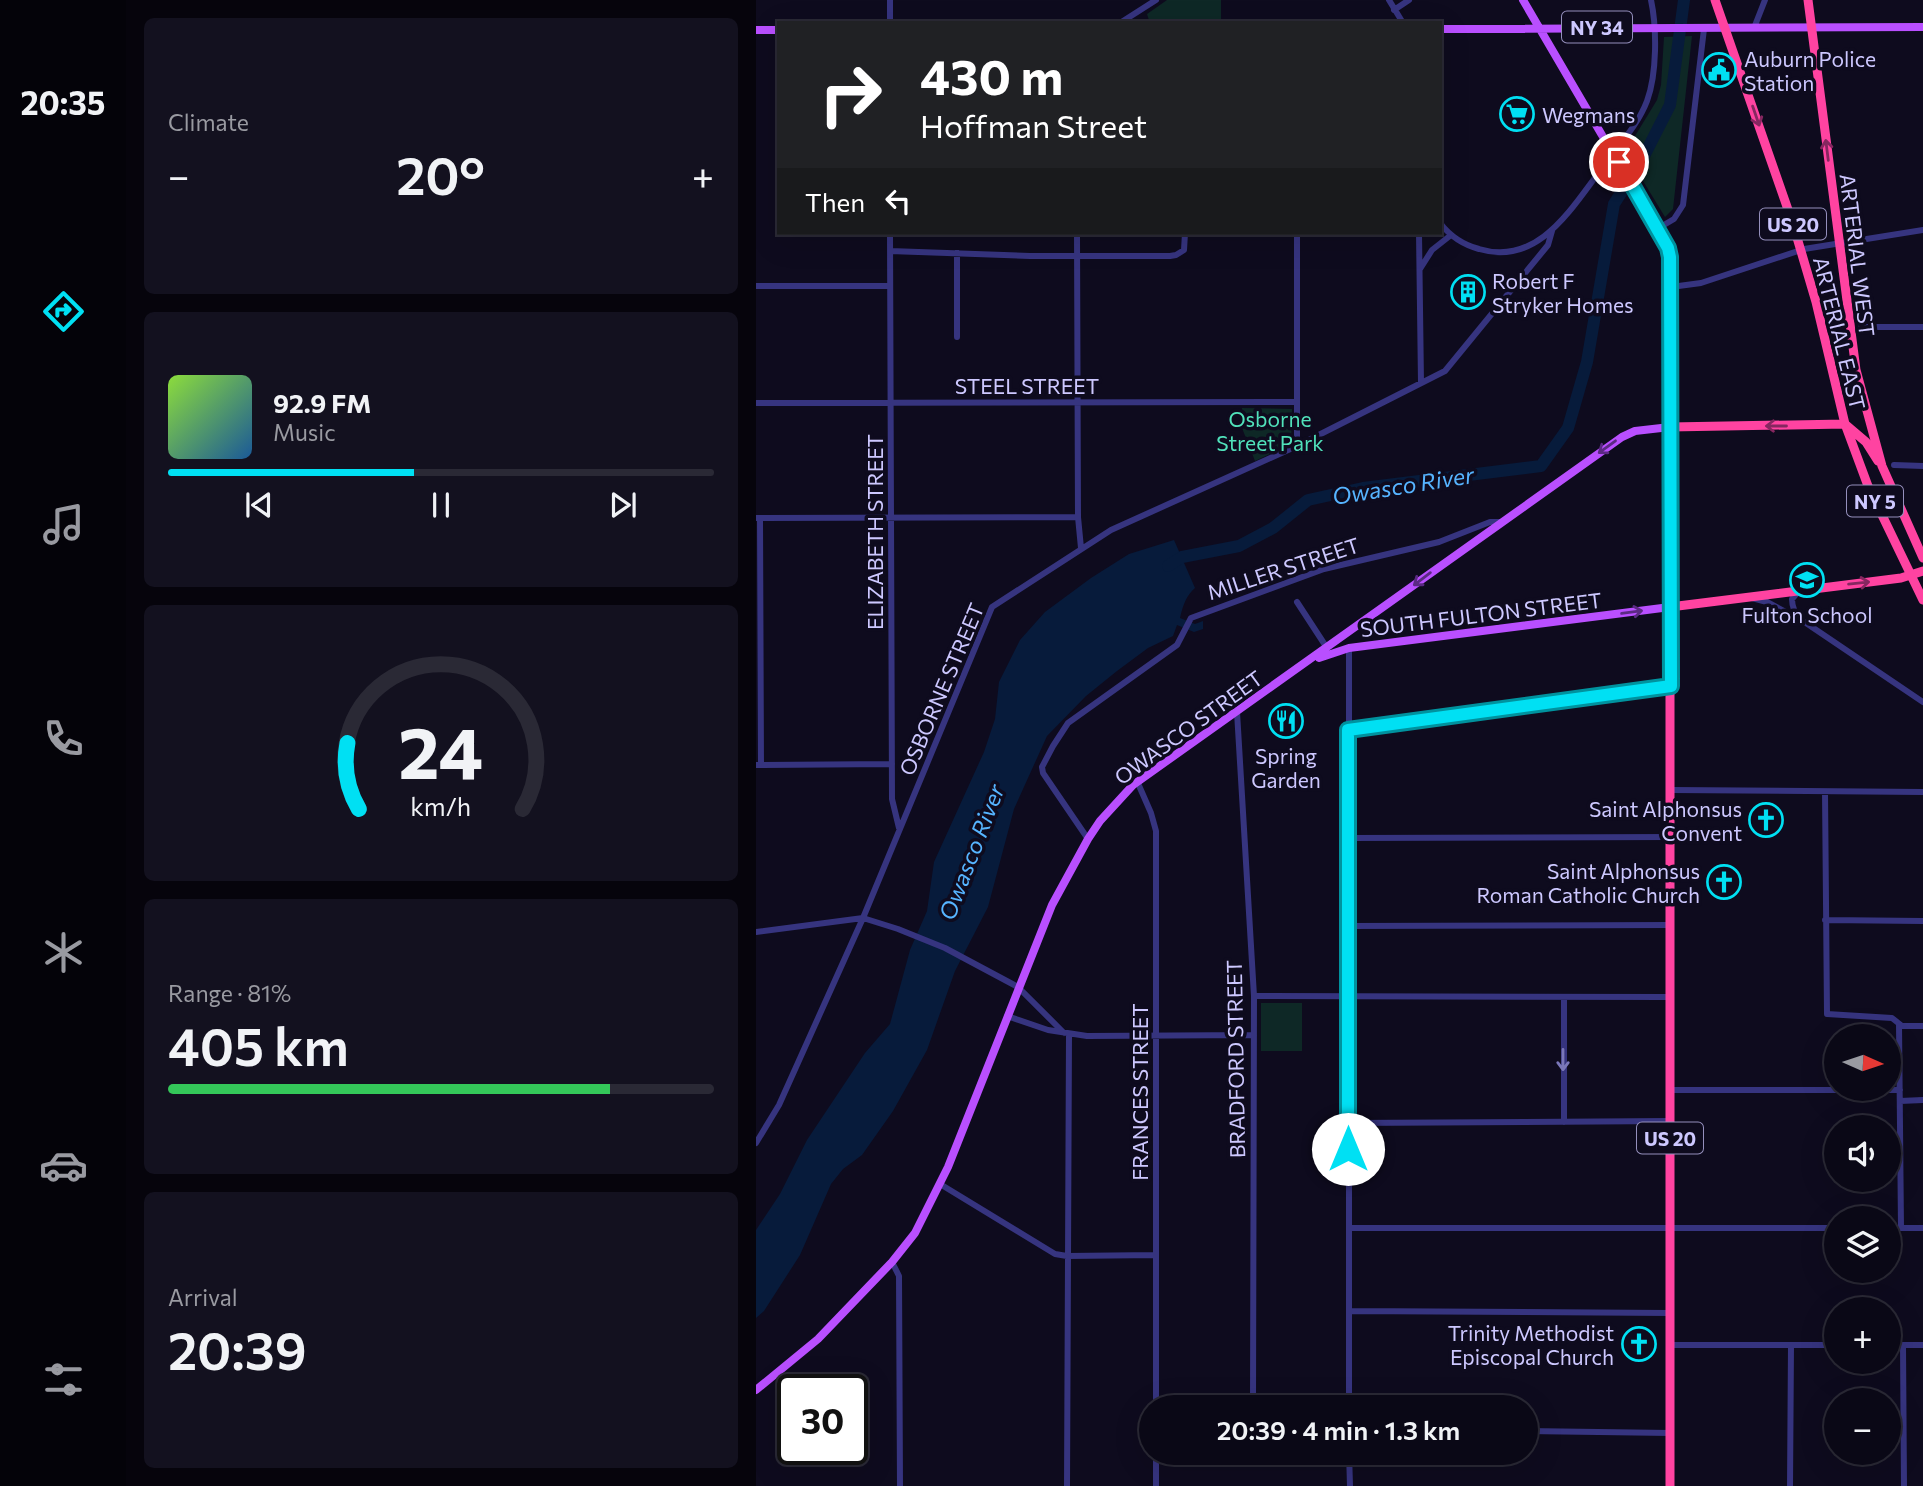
<!DOCTYPE html>
<meta charset="utf-8">
<style>
:root{--surface:#0a0816;--page:#13111f;--text:#f1f3f6;--muted:#999aa1;--line:#2a2935;--accent:#00e0f3}
body{margin:0;font-family:Commissioner,sans-serif;background:var(--page);color:var(--text);height:100vh;display:flex;flex-direction:column;font-size:26px;white-space:nowrap}
*{box-sizing:border-box;margin:0}
p{font-size:23px;color:var(--muted)}
.icon{flex:none;width:38px;height:38px;fill:none;stroke:currentColor;stroke-width:2;stroke-linecap:round;stroke-linejoin:round}
.map{position:relative;flex:1;overflow:hidden}
.side{display:flex;flex-direction:column;gap:18px;padding:18px;background:#06040c;width:630px}
.side>*{flex:none}
.banner{position:absolute;left:21px;top:21px;width:665px;height:214px;border-radius:0px;box-shadow:0 7px 28px #0002,0 0 0 2px var(--line);background:#202124;color:#fff;overflow:hidden}
.needle{width:46px;rotate:93deg}
.fabs{position:absolute;left:1068px;top:1024px;display:grid;gap:14px}
.fabs a{display:grid;place-items:center;width:77px;height:77px;border-radius:50%;background:var(--surface);box-shadow:0 7px 28px #0002,0 0 0 2px var(--line);font-size:35px}
.speed{position:absolute;left:21px;top:1374px;display:flex;gap:14px;font-size:35px;font-weight:700;text-align:center}
.speed>*{display:grid;place-content:center;width:91px;height:91px;border-radius:50%;background:var(--surface);box-shadow:0 7px 28px #0002,0 0 0 2px var(--line);line-height:1}
.speed .limit{border:4px solid #111;border-radius:10px;background:#fff;color:#111}
.pin{position:absolute;display:grid;place-items:center;width:60px;height:60px;color:#fff;margin:-30px;border:4px solid #fff;border-radius:50%;box-shadow:0 2px 7px #0007}
.me{position:absolute;width:77px;margin:-38px;rotate:0deg;stroke-linejoin:round;filter:drop-shadow(0 0 5px #0008)}
.turn{display:flex;align-items:center;gap:24px;height:147px;padding:0 28px;font-size:32px}
.turn .icon{width:91px;height:91px;stroke-width:2.5}
.turn b{display:block;font-size:49px;line-height:60px}
.then{display:flex;align-items:center;height:66px;padding:0 28px;background:#0003;gap:14px;font-size:26px}
.big{font-size:52px;font-weight:600;line-height:1.1}
.side .widget{flex:1;display:flex;flex-direction:column;justify-content:center;gap:10px;min-width:0;padding:0 24px;border-radius:10px;background:var(--page)}
.side .dial{align-items:center;gap:0}
.dial svg{height:182px;overflow:visible;fill:none;stroke:var(--line);stroke-width:7;stroke-linecap:round;text-anchor:middle}
.dial text{fill:var(--text);stroke:none}
.song{display:flex;align-items:center;gap:21px}
.cover{width:84px;height:84px;border-radius:10px;background:linear-gradient(135deg,hsl(90 70% 55%),hsl(210 70% 35%))}
.played{height:7px;border-radius:4px;background:linear-gradient(90deg,var(--accent) 45%,var(--line) 45%)}
.keys{display:flex;justify-content:space-around;direction:ltr}
.heat{display:flex;justify-content:space-between;align-items:center;font-size:38px;direction:ltr}
.charge{height:10px;border-radius:5px;background:linear-gradient(90deg,#34c759 81%,var(--line) 0)}
.trip{position:absolute;left:383px;top:1395px;width:399px;height:70px;border-radius:35px;background:var(--surface);box-shadow:0 7px 28px #0002,0 0 0 2px var(--line);font-weight:600;line-height:70px;text-align:center}
main{display:flex;flex:1;min-height:0}
.tabs{display:flex;flex-direction:column;width:126px;justify-content:space-around;align-items:center;background:#040309;color:var(--muted)}
.tabs .icon{width:49px;height:49px}
.tabs .active{color:var(--accent)}
.tabs b{font-size:32px;color:var(--text)}
.map>svg:first-child{display:block}
.green{fill:#0e2826}
.water{fill:#071b3b}
.lines{fill:none;stroke-linecap:round;stroke-linejoin:round}
.river{stroke:#071b3b;stroke-width:12}
.minor{stroke:#36347f;stroke-width:6}
.major{stroke:#b94fff;stroke-width:8}
.highway{stroke:#ff43a1;stroke-width:9}
.oneway{stroke:#862760}
.oneway2{stroke:#5b2a83}
.oneway3{stroke:#7a77b9}
.route-casing{stroke:#00929e;stroke-width:18}
.route{stroke:#00e0f3;stroke-width:12}
.labels{text-anchor:middle;dominant-baseline:central;stroke-width:7;stroke-linejoin:round;paint-order:stroke}
.shield{fill:#0e0b1e;stroke:#948fbc;stroke-width:2}
.shield-label{font-size:19px;font-weight:bold;fill:#cdc8ff}
.poi-label{font-size:21px;fill:#cdc8ff;stroke:#0e0b1e;text-anchor:start}
.street-label{font-size:21px;fill:#cdc8ff;stroke:#0e0b1e}
.park-label{font-size:21px;fill:#51e2bb;stroke:#0e0b1e}
.water-label{font-size:23px;font-style:italic;fill:#56b4ff;stroke:#0e0b1e}
</style>
<main>
<nav class="tabs">
<b>20:35</b>
<svg class="icon active" aria-label="directions" viewBox="0 0 24 24"><path d="M12 3l9 9-9 9-9-9zM9 14v-3h6M13 9l2 2-2 2"/></svg>
<svg class="icon" aria-label="music" viewBox="0 0 24 24"><path d="M9 18V5l10-2v13"/><circle cx="6" cy="18" r="3"/><circle cx="16" cy="16" r="3"/></svg>
<svg class="icon" aria-label="phone" viewBox="0 0 24 24"><path d="M5 4h4l2 5-3 2q2 4 5 5l2-3 5 2v4C11 20 4 13 5 4z"/></svg>
<svg class="icon" aria-label="climate" viewBox="0 0 24 24"><path d="M12 3v18M4 7l16 10M4 17L20 7"/></svg>
<svg class="icon" aria-label="car" viewBox="0 0 24 24"><path d="M5 17H2v-5l4-1 3-4h7l3 4 3 1v5h-3M9 17h6M6 11h13"/><circle cx="7" cy="17" r="2"/><circle cx="17" cy="17" r="2"/></svg>
<svg class="icon" aria-label="filters" viewBox="0 0 24 24"><path d="M4 7h16M4 17h16"/><circle cx="9" cy="7" r="2"/><circle cx="15" cy="17" r="2"/></svg>
</nav>
<section class="side">
<div class="widget"><p>Climate</p>
<div class="heat"><a>−</a><b class="big">20°</b><a>+</a></div>
</div>
<div class="widget">
<div class="song"><i class="cover"></i><div><b>92.9 FM</b><p>Music</p></div></div>
<div class="played"></div>
<div class="keys"><svg class="icon" aria-label="previous" viewBox="0 0 24 24"><path d="M18 5L8 12l10 7zM5 5v14"/></svg><svg class="icon" aria-label="pause" viewBox="0 0 24 24"><path d="M8 5v14M16 5v14"/></svg><svg class="icon" aria-label="next" viewBox="0 0 24 24"><path d="M6 5l10 7-10 7zM19 5v14"/></svg></div>
</div>
<div class="widget dial"><svg viewBox="0 0 100 80">
<path d="M14 69A42 42 0 1 1 86 69"/>
<path d="M14 69A42 42 0 0 1 9 40" stroke="#00e0f3"/>
<text x="50" y="56" font-size="32" font-weight="700">24</text>
<text x="50" y="72" font-size="11">km/h</text>
</svg></div>
<div class="widget"><p>Range · 81%</p><b class="big">405 km</b><div class="charge"></div></div>
<div class="widget"><p>Arrival</p><b class="big">20:39</b></div>
</section>
<div class="map">
<svg width="1167" height="1486" viewBox="0 0 1167 1486">
<rect width="100%" height="100%" fill="#0e0b1e"/>
<path class="green" d="M411,0H465V22L394,23L391,14Z
M936,36L917,209L909,217L873,158L871,149L901,100L905,85L908,37Z
M486,408L536,409L535,444L499,461L486,428Z
M505,1003H546V1051H505Z"/>
<path class="water" d="M418,540L439,588C430,596 427,605 424,618L439,624L447,621V629L438,632L421,625L417,636L392,648L361,671L330,696L291,736L258,809L232,907L199,971L171,1050L137,1111L106,1155L87,1169L75,1184L44,1255L8,1311L0,1318V1230L24,1194L51,1140L109,1053L134,1024L154,950L171,911L178,862L228,752L239,719L243,682L264,640L289,612L335,578L373,554Z"/>
<g class="lines">
<path class="river" d="M412,566L426,557L483,546L517,528L552,500L607,488L785,466L812,428L831,362L858,204L887,158L914,105L928,0"/>
<path class="minor" d="M633,0L647,23
M638,10L653,0
M134,23V0
M364,23L400,0
M998,28L1009,0
M684,223C694,236 708,245 723,249C783,267 816,207 847,167C862,146 882,125 891,101C901,74 901,28 895,0
M901,229L918,219L927,205L948,29
M134,233L136,799L143,828
M321,233L322,517L325,548
M663,233L665,383
M134,251L274,256H414L420,255L428,250L429,233
M664,269L676,250L695,235
M0,286H134
M915,287L945,283L1048,249L1167,230
M1105,327H1167
M201,337V253
M0,403L541,402
M541,446V233
M1138,465L1167,466
M0,518L322,517
M4,518L5,765
M1043,591L1036,599C1036,608 1039,614 1045,620
M996,598L1011,602L1050,623L1167,702
M541,602L571,648
M593,648V1407
M481,712L498,996L497,1407
M592,730L915,686
M0,765L136,764
M381,781L395,813L400,831V1407
M915,790L1167,792
M1069,792L1071,1014L1136,1018L1146,1026H1167
M592,838L915,837
M332,839L287,773L286,767L297,746L312,723L421,645L435,618L568,569L683,542L734,522H746
M1069,920L1167,921
M592,926L915,925
M0,932L107,918L142,929L189,948L262,987L308,1033
M498,996L914,997
M808,997V1122
M251,1016L292,1030L331,1036L498,1035
M1143,1024L1145,1228
M914,1090H1144
M1144,1101L1167,1100
M592,1123L914,1121
M0,1143L23,1105L107,918L236,607L355,530L541,446L689,371L792,245L796,231
M184,1184L299,1254L311,1256L400,1255
M593,1228H1080
M1132,1228H1167
M136,1262L143,1276L144,1486
M593,1311L914,1313
M914,1345H1080
M1132,1345H1167
M1147,1345L1148,1486
M770,1431L915,1433
M593,1452L594,1486
M311,1486L313,1034
M400,1486V1452
M1034,1486L1035,1345"/>
<path class="major" d="M684,29L1167,27
M0,30H23
M563,658L593,648L914,607
M0,1390L62,1339L136,1262L159,1233L192,1167L296,905L332,839L344,821L377,785L866,437L879,431L914,427L915,287L914,257L912,248L767,0"/>
<path class="highway" d="M959,0L1037,224L1060,302L1089,424L1112,486L1167,600
M1052,0L1100,370L1126,466L1167,558
M1090,425L1110,442L1122,461
M914,607L1145,578L1167,571
M914,1486V427L1089,424"/>
</g>
<defs><path id="oneway-shaft" d="M-6 0H5M1.5-3L5.5 0L1.5 3" fill="none" stroke-width="1.6" stroke-linecap="round" stroke-linejoin="round" transform="scale(1.75)"/></defs>
<g class="oneway">
<use href="#oneway-shaft" transform="translate(1000 116) rotate(71)"/>
<use href="#oneway-shaft" transform="translate(1071 150) rotate(-97)"/>
<use href="#oneway-shaft" transform="translate(1020 426) rotate(180)"/>
<use href="#oneway-shaft" transform="translate(1103 583) rotate(-6)"/>
</g>
<g class="oneway2">
<use href="#oneway-shaft" transform="translate(851 447) rotate(144)"/>
<use href="#oneway-shaft" transform="translate(666 579) rotate(143)"/>
<use href="#oneway-shaft" transform="translate(876 612) rotate(-8)"/>
</g>
<use class="oneway3" href="#oneway-shaft" transform="translate(807 1060) rotate(90)"/>
<g class="lines">
<g class="route-casing">
<path id="route" d="M592,1149V730L915,686L914,257L912,248L863,162"/>
</g>
<use href="#route" class="route"/>
</g>
<defs>
<g id="civic-ring" transform="scale(1.75)"><circle r="9.5" fill="#0e0b1e" stroke="#00e0f3" stroke-width="1.5"/><path d="M-.6-6.5H3V-4.5H.6V-3L4-1V1h2V6H-6V1h2V-1L-.6-3ZM-1.2 2.5V6h2.4V2.5Z" fill="#00e0f3"/></g>
<g id="supermarket-ring" transform="scale(1.75)"><circle r="9.5" fill="#0e0b1e" stroke="#00e0f3" stroke-width="1.5"/><path d="M-6-5.5h2.5l.6 2H6L4.5 2H-2.5L-4.4-4H-6ZM-1.5 3.2a1.3 1.3 0 1 0 .1 0ZM3 3.2a1.3 1.3 0 1 0 .1 0Z" fill="#00e0f3"/></g>
<g id="building-ring" transform="scale(1.75)"><circle r="9.5" fill="#0e0b1e" stroke="#00e0f3" stroke-width="1.5"/><path d="M-4-6H4V6H1V3H-1V6H-4ZM-2.5-4.3h1.7v1.8h-1.7ZM.8-4.3h1.7v1.8H.8ZM-2.5-1h1.7V.8h-1.7ZM.8-1h1.7V.8H.8Z" fill="#00e0f3"/></g>
<g id="school-ring" transform="scale(1.75)"><circle r="9.5" fill="#0e0b1e" stroke="#00e0f3" stroke-width="1.5"/><path d="M0-5L7-2L0 1L-7-2ZM-4 1L0 2.5L4 1V4Q0 6-4 4Z" fill="#00e0f3"/></g>
<g id="restaurant-ring" transform="scale(1.75)"><circle r="9.5" fill="#0e0b1e" stroke="#00e0f3" stroke-width="1.5"/><path d="M-5-6h1v4h1v-4h1v4h1v-4h1v5L-1.5 .5V6h-2V.5L-5-1ZM5-6V6H3V1.5H1.5Q1.5-4 5-6Z" fill="#00e0f3"/></g>
<g id="church-ring" transform="scale(1.75)"><circle r="9.5" fill="#0e0b1e" stroke="#00e0f3" stroke-width="1.5"/><path d="M-1.2-6h2.4v3.5h3.3v2.4h-3.3V6h-2.4V-.1h-3.3v-2.4h3.3Z" fill="#00e0f3"/></g>
</defs>
<g fill-rule="evenodd">
<use href="#civic-ring" x="963" y="70"/>
<use href="#supermarket-ring" x="761" y="114"/>
<use href="#building-ring" x="712" y="292"/>
<use href="#school-ring" x="1051" y="580"/>
<use href="#restaurant-ring" x="530" y="721"/>
<use href="#church-ring" x="1010" y="820"/>
<use href="#church-ring" x="968" y="882"/>
<use href="#church-ring" x="883" y="1344"/>
</g>
<g class="labels">
<g class="shield">
<rect x="806" y="11.5" width="70" height="31" rx="5"/>
<rect x="1004" y="208.5" width="66" height="31" rx="5"/>
<rect x="1091" y="485.5" width="56" height="31" rx="5"/>
<rect x="881" y="1122.5" width="66" height="31" rx="5"/>
</g>
<g class="shield-label">
<text x="841" y="27">NY 34</text>
<text x="1037" y="224">US 20</text>
<text x="1119" y="501">NY 5</text>
<text x="914" y="1138">US 20</text>
</g>
<g class="poi-label">
<text x="988" y="58">Auburn Police<tspan x="988" dy="24">Station</tspan></text>
<text x="786" y="114">Wegmans</text>
<text x="736" y="280">Robert F<tspan x="736" dy="24">Stryker Homes</tspan></text>
<text x="1051" y="614" text-anchor="middle">Fulton School</text>
<text x="530" y="755" text-anchor="middle">Spring<tspan x="530" dy="24">Garden</tspan></text>
<text x="986" y="808" text-anchor="end">Saint Alphonsus<tspan x="986" dy="24">Convent</tspan></text>
<text x="944" y="870" text-anchor="end">Saint Alphonsus<tspan x="944" dy="24">Roman Catholic Church</tspan></text>
<text x="858" y="1332" text-anchor="end">Trinity Methodist<tspan x="858" dy="24">Episcopal Church</tspan></text>
</g>
<g class="street-label">
<text transform="translate(1102 255) rotate(83)">ARTERIAL WEST</text>
<text transform="translate(1084 333) rotate(76)">ARTERIAL EAST</text>
<text x="271" y="385">STEEL STREET</text>
<text transform="translate(118 532) rotate(-90)">ELIZABETH STREET</text>
<text transform="translate(527 568) rotate(-18)">MILLER STREET</text>
<text transform="translate(725 614) rotate(-7)">SOUTH FULTON STREET</text>
<text transform="translate(185 689) rotate(-67)">OSBORNE STREET</text>
<text transform="translate(432 727) rotate(-36)">OWASCO STREET</text>
<text transform="translate(479 1059) rotate(-91)">BRADFORD STREET</text>
<text transform="translate(383 1092) rotate(-90)">FRANCES STREET</text>
</g>
<g class="park-label">
<text x="514" y="418">Osborne<tspan x="514" dy="24">Street Park</tspan></text>
</g>
<g class="water-label">
<text transform="translate(647 485) rotate(-9)">Owasco River</text>
<text transform="translate(215 852) rotate(-69)">Owasco River</text>
</g>
</g>
</svg>
<div class="fabs">
<a><svg class="needle" viewBox="-14 -14 28 28"><path d="M0-13l5 13h-10z" fill="#e53935"/><path d="M0 13l5-13h-10z" fill="#999aa1"/></svg></a>
<a><svg class="icon" aria-label="sound" viewBox="0 0 24 24"><path d="M4 9h4l5-4v14l-5-4H4zM17 9q2 3 0 6"/></svg></a>
<a><svg class="icon" aria-label="layers" viewBox="0 0 24 24"><path d="M12 4l9 5-9 5-9-5zM3 14l9 5 9-5"/></svg></a>
<a>+</a>
<a>−</a>
</div>
<div class="speed"><div class="limit">30</div></div>
<div class="pin" style="left:863px;top:162px;background:#d93025"><svg class="icon" aria-label="arrive" viewBox="0 0 24 24"><path d="M6 21V4h12l-3 4 3 4H6"/></svg></div>
<svg class="me" style="left:592px;top:1149px" viewBox="-20 -20 40 40"><circle r="19" fill="#fff"/><path d="M0-13L10 11 0 6-10 11z" fill="#00e0f3"/></svg>
<div class="trip">20:39 · 4 min · 1.3 km</div>
<div class="banner">
<div class="turn"><svg class="icon" aria-label="right" viewBox="0 0 24 24"><path d="M7 20v-9h11M14 6l5 5-5 5"/></svg><div><b>430 m</b>Hoffman Street</div></div>
<div class="then">Then<svg class="icon" aria-label="left" viewBox="0 0 24 24"><path d="M17 20v-9H6M10 6l-5 5 5 5"/></svg></div>
</div>
</div>
</main>
